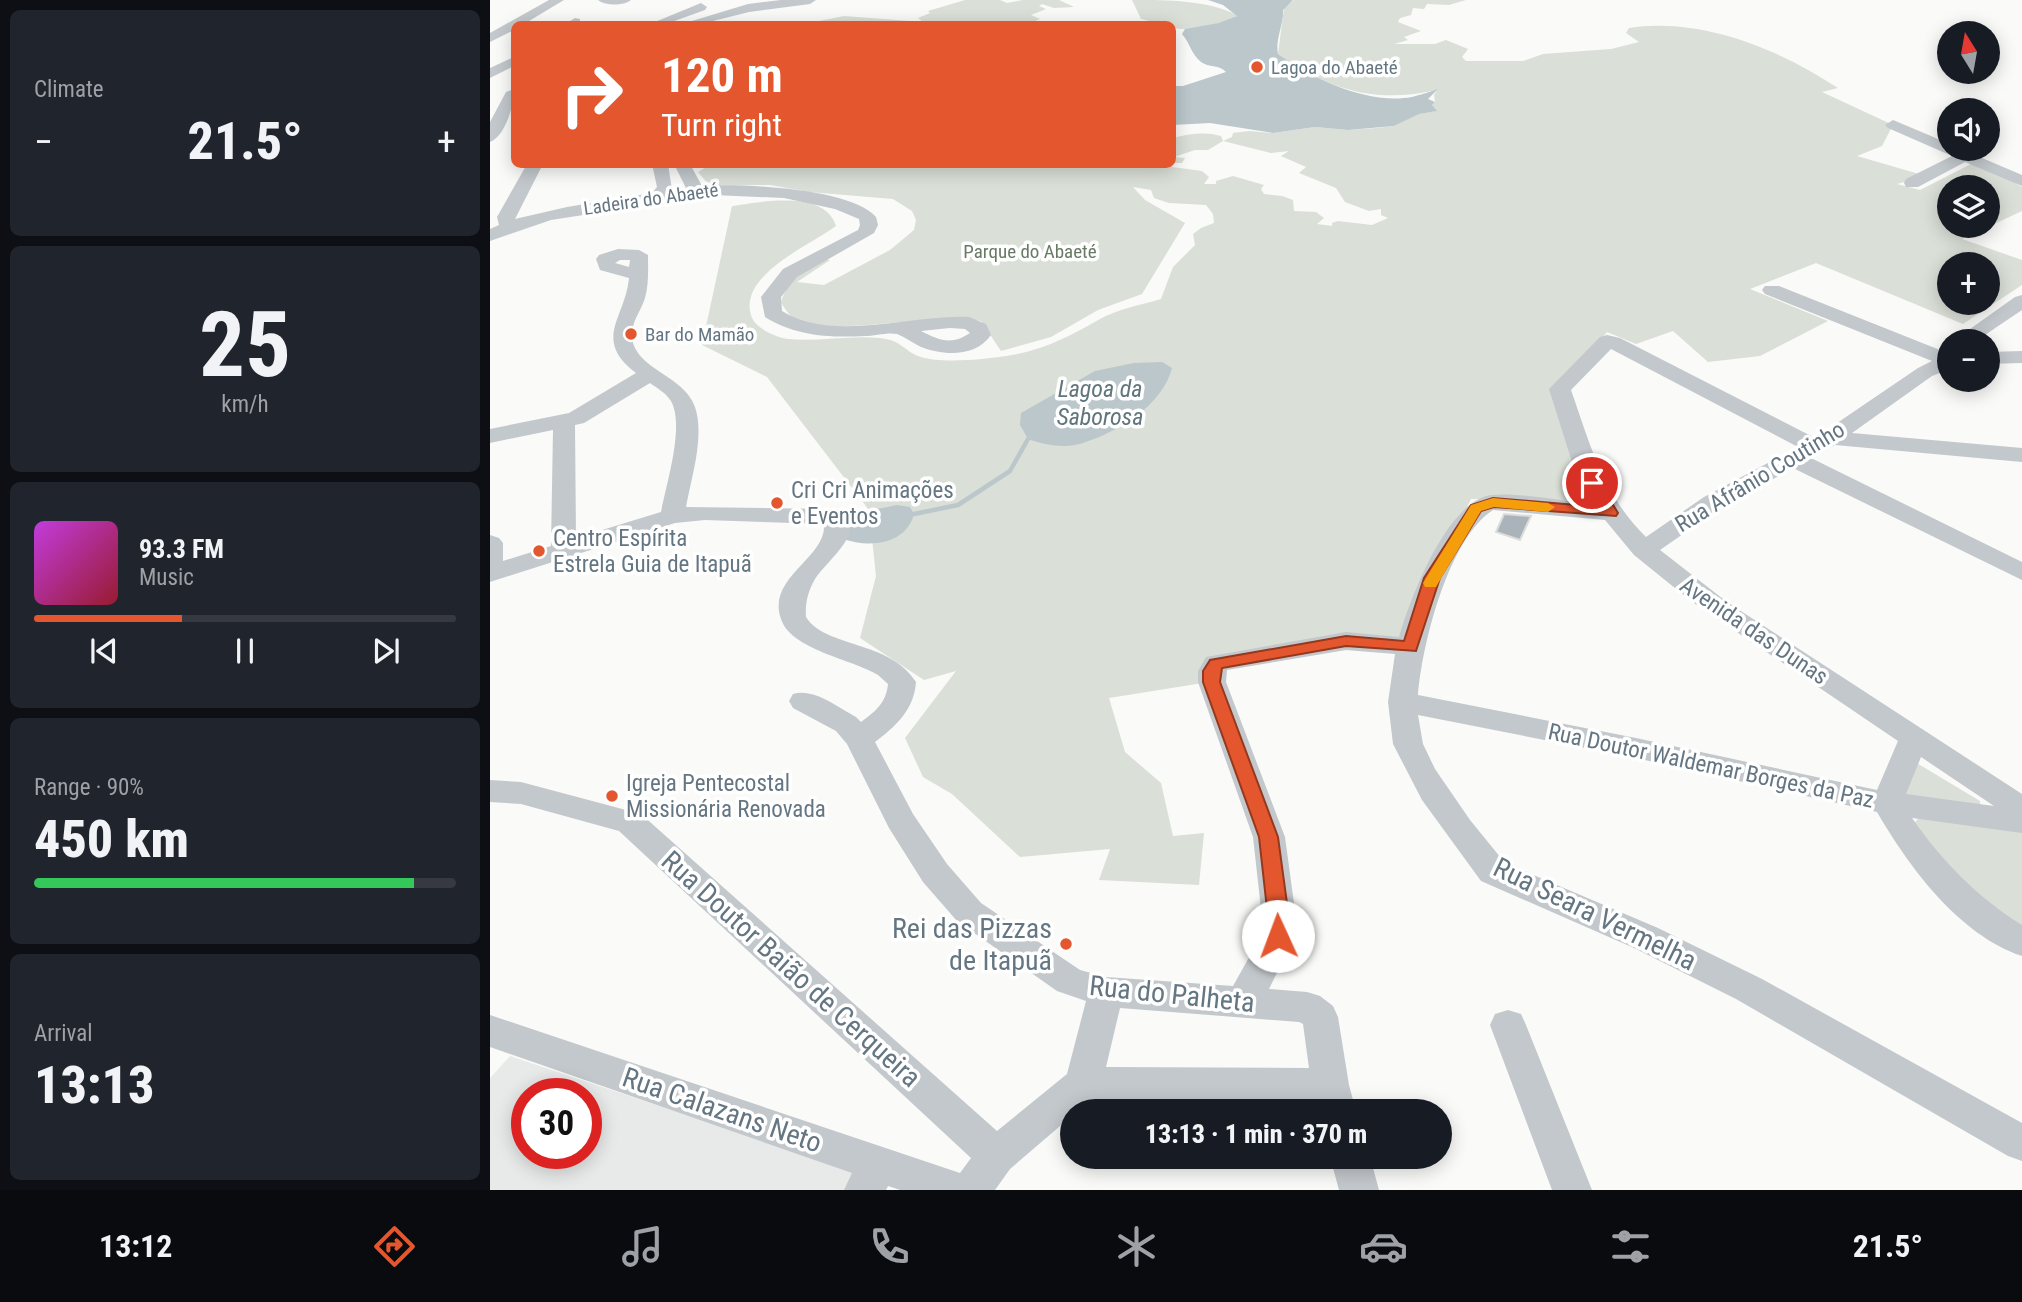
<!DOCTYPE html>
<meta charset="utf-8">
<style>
:root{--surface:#171b24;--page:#20242c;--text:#f1f3f6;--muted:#9ea1a6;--line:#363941;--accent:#e4572e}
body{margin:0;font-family:"Roboto Condensed",sans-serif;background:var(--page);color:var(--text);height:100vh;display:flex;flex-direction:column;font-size:26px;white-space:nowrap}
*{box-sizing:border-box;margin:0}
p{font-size:23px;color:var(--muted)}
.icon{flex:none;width:38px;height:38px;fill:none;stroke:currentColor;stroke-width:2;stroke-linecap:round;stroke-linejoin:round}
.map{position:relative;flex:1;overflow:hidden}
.sheet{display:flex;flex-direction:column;gap:10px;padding:10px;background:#0d0f14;width:490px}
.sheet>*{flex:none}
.banner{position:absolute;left:21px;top:21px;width:665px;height:147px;border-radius:10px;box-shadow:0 4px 18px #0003;background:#e4572e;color:#fff;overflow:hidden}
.needle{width:46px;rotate:349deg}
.buttons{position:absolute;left:1447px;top:21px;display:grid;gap:14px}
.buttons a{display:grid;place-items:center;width:63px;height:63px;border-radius:50%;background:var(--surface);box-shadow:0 4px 18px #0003;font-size:35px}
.speed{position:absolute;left:21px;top:1078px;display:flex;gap:14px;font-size:35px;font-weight:700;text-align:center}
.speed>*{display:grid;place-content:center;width:91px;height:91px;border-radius:50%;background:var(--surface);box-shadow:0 4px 18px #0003;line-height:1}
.speed .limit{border:10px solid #d22;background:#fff;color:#111}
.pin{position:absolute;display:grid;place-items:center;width:60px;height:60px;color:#fff;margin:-30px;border:4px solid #fff;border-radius:50%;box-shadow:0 2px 7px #0007}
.me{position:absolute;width:77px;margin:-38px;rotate:358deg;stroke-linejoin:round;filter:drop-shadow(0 0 5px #0008)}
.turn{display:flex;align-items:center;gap:24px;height:147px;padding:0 35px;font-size:32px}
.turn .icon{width:91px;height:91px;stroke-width:2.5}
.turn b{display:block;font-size:49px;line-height:60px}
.big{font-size:52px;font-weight:800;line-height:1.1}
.sheet .widget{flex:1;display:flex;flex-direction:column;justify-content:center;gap:10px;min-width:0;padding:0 24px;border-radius:10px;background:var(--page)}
.sheet .dial{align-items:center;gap:0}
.dial b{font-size:91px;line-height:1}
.song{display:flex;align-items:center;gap:21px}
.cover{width:84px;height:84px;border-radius:10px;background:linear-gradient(135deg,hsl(290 70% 55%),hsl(350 70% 35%))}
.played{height:7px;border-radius:4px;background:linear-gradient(90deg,var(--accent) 35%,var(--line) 35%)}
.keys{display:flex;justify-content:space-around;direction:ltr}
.heat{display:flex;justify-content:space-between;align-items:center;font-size:38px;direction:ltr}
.charge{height:10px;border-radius:5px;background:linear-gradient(90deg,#34c759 90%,var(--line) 0)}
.trip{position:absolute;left:570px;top:1099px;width:392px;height:70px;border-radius:35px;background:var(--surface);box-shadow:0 4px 18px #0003;font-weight:800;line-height:70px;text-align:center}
.dock{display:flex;height:112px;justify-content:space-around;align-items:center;background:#090b0e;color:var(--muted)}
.dock .icon{width:49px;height:49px}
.dock .on{color:var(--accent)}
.dock b{font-size:32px;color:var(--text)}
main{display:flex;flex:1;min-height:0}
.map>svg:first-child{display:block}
.built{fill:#e8e9e9;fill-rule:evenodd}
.green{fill:#dadfd7;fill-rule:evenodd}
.water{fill:#bbc7cb}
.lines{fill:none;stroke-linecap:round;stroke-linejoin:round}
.stream{stroke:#bbc7cb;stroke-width:4.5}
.building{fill:#aab3b9;stroke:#dcdcda;stroke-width:2}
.minor{fill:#c3c8cc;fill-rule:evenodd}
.route{fill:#e4572e;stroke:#94391e;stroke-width:2}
.slow{fill:#f59e0b}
.poi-dot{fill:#e4572e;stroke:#fff;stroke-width:2.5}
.labels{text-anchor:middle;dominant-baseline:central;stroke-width:7;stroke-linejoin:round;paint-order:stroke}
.far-poi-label{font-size:19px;fill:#657683;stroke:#fff;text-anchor:start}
.far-street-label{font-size:19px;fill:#657683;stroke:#fff}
.far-park-label{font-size:19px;fill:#687a64;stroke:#fff}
.street-label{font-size:23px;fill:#657683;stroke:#fff}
.poi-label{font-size:23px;fill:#657683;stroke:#fff;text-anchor:start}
.water-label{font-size:24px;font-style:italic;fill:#60757c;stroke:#fff}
.near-street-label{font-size:28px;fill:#657683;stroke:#fff}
.near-poi-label{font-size:28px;fill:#657683;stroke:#fff;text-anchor:end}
</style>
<main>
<section class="sheet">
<div class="widget"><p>Climate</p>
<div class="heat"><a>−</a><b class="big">21.5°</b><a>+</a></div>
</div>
<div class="widget dial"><b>25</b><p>km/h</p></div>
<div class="widget">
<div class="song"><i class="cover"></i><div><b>93.3 FM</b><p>Music</p></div></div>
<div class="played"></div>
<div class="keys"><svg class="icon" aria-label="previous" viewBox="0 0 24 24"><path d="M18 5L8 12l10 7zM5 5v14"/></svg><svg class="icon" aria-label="pause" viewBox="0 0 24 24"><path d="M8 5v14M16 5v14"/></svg><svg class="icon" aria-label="next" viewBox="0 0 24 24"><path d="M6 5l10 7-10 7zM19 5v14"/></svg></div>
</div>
<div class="widget"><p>Range · 90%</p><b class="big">450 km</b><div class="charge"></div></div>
<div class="widget"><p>Arrival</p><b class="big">13:13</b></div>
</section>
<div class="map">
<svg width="1532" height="1190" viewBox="0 0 1532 1190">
<rect width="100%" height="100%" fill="#fafaf8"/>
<path class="built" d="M20,1056L367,1172L356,1190H0V1078ZM37,1094H96V1153H37Z"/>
<path class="green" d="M475,0H510L517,3L533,0H569L584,7L564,8L552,4L549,6L556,9L541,15L550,19L538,24H314L354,16L433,22L428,18L440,13L438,11Z
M642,0C679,0 716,0 747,15C740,23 705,29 693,29C681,29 664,22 651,19Z
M804,0H976L959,5L937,4L934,9L923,8L921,15L910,18L908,22L931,31L914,37L918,40L904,44H945L956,40L978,49L972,57L976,61H1033L1053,54L1121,49L1149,42L1136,33L1139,28C1211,17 1289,49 1348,88L1332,92L1403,125L1392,146L1367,156L1436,176L1407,184L1430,190L1487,161L1532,187V211L1472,239L1532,260V285L1473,324L1326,263L1260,289L1338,321L1270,356L1218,362L1183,331L1146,344L1117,332L1070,389L1114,501L981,499L914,640L726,663L713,683L619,698L635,752L671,783L683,836L714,833L709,885L609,880L620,849L530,857L462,794L433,777L415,738L466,671L434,680L370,638L386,576L379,510L277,377L212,345L242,206C270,202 335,189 346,226C321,245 245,276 262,318C267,329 286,337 298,339C328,342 358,335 389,338C413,340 414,352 431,357C453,364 499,359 522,355C554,350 582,335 610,319C628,309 651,305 671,299L683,267L705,245L703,234L711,228L724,223L723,214L716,205L679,203L664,198L661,190L643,187L655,200L695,223L652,294L608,310L561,337L511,351L491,321C438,312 347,338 305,319C299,316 295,308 291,303C296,281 315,269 334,259L340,260L307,282L334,285L400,250L424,230L426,220L422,211L403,199L319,192L280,185H219L208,172L221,164H682L683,138C698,134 715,131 731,136L733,141L742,137L743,133L759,131L783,133L825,127L858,130L886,128L904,126L928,114L946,111L942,105L945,102L944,95L947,90C885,104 840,90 788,54L794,8ZM733,141L781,153L799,151L791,156L816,167L809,173L846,188L855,202L879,211L891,209V215L898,218L882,225L848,221L842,223V226L827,224L834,218L826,212L804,211L803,200L792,196L774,194L771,189L774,185L743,176L726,181V184H714L719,177L712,171L682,167L683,163H692L695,158L684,157L705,150H718ZM1460,187H1498V226H1460ZM1460,264H1498V303H1460Z
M1425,762L1490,801V807L1413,799Z
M1431,816L1532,829V934L1487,903L1424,823Z"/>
<path class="water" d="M718,0H803L793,10C794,24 785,39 788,54C824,79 877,105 922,97C930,95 939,92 948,89L938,99L945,102L942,105L947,111L929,114L904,126L858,130L825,127L783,133L720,123L683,125V86H693L736,72C729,64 719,68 711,62C701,54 700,43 692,34L695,29L729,23L747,16L733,5Z
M672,362L682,368C672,406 629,431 593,443C575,449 555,445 538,439L530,425L531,413L605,371L644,363Z
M407,505L420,507L424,514C416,545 379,548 353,539L358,515Z"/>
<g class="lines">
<path class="stream" d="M424,514L468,505L520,471L538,439"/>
</g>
<path class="building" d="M1014,514L1041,516L1030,540L1006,532Z"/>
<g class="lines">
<path class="minor" d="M59,0H74L34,24H24V30L0,42V33Z
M108,0H141C134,6 115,6 108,0Z
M291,0H326L320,4L259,12L211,24H192L258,4Z
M211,3L217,7L215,10L176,24H160Z
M85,18L90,19V24H75Z
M24,57V66L0,78V68Z
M24,89C25,103 15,137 0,142V122L16,92Z
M1403,120L1460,144V149H1471L1532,175V186L1475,162L1428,187H1416L1414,183L1416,179L1462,156L1398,128L1395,125Z
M37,164H53L25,219L77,207L162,193L167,187L162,164H178L182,190L196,188L184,164H200L212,186C248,183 362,188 386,217L388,225L384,233L307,277L291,297L292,311C343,343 422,314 479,317L496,324L501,335C486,357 454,356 431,347C423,343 415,337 407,334C398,332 384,336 375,336C340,338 305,336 275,317L271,297L293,269L368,230L370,225L369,219L345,209L294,198L223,195L61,220L0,241V229L9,225L7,217ZM460,328L475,329L480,333C462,345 450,341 431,331Z
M128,249L149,250L158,255C158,269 159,284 155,298C151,311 140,324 142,338C146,370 194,375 205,407C215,437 201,478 196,507L337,509C390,522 338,558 325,579C318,591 315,603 316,617C335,648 400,640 426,682C424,710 406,726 385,742L423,814L457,864L491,903L590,970L616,977L743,986L771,936L772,918L763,837L708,682V671L716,657L856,632L909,637C920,599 957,500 1002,495C1027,492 1076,502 1103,504L1082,462L1059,389L1110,337L1117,335L1130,338L1325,438L1428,368L1442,361L1275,294L1272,290L1275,286H1289L1460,354V369L1442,376L1362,433L1532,448V462L1345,445L1321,458L1532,562V580L1303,468L1232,507L1170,550L1237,602L1532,794V833L1422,818C1452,861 1487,897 1532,925V956C1469,935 1419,867 1387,812L1146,758L928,715L933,744L945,769L980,820L1015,863L1168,928L1272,979L1532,1123V1161L1518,1156L1246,999L1144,948L991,881L932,800L903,744L898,702L905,654L856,650L737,670L736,682L795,837L806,918L805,936L779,989L817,992L830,996L843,1006L848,1017L859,1085L866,1111H828L825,1102L601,1100L587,1111H583V1115L520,1169L505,1190H410L398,1186L396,1190H354L362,1173L0,1047V1015L470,1173L481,1158L129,831L31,804L0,802V780L31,782L151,814L507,1131L577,1074L596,1001L567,991L467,921L433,882L399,828L357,744L346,731L303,708L299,701L303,694C324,688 347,707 366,717L371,722C386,711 396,703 398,684L388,675C362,659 301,650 291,619C276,577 337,558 334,524L215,520L185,523L0,582V535L9,538L13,543V561L61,546L63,430L0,443V429L79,413L146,373C102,339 135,319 139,278L110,270L106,259L109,255ZM130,260H140L139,267L125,263ZM1121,349L1308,447L1214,497L1156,537C1113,495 1100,444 1081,390ZM160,383C167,388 176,393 181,401C195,426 176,485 171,512L86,538L85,425L94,423ZM1003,510L1115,520L1144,555L1201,601L1408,741L1387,790L1146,738L928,695C932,645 958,539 1003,510ZM1431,757L1504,806L1416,794ZM630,1008L809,1022L813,1024L819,1068L616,1067Z
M1532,295V310L1486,341H1463L1525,297Z
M1532,351V363L1498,364V352Z
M1018,1010L1031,1014L1036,1025L1102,1190H1062L1000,1025L1005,1014Z
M840,1157H880L889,1190H849Z"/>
</g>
<path class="route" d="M1102,479L1108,480L1128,513L1126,516L1004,507L991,511L950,578L926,651L856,646L732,668L730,682L788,837L799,918V936L796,942L788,944L781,942L778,936V918L769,837L713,682V671L720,660L856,636L914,641L934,578L981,505L1003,498L1110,507L1095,483Z"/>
<path class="slow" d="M1003,498L1058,503L1065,507L1058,512L1004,507L991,511L946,587H935L933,583L981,505Z"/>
<g class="poi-dot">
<circle cx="767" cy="67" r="7"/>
<circle cx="141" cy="334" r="7"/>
<circle cx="287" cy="503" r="7"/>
<circle cx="49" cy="551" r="7"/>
<circle cx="122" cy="796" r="7"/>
<circle cx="576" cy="944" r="7"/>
</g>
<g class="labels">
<g class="far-poi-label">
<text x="781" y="67">Lagoa do Abaeté</text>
<text x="155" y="334">Bar do Mamão</text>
</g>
<g class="far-street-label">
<text transform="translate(161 199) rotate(-8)">Ladeira do Abaeté</text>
</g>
<g class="far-park-label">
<text x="540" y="251">Parque do Abaeté</text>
</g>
<g class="street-label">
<text transform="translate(1270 477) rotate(-31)">Rua Afrânio Coutinho</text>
<text transform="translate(1264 631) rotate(34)">Avenida das Dunas</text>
<text transform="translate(1221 766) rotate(12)">Rua Doutor Waldemar Borges da Paz</text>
</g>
<g class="poi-label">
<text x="301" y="490">Cri Cri Animações<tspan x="301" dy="26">e Eventos</tspan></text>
<text x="63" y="538">Centro Espírita<tspan x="63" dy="26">Estrela Guia de Itapuã</tspan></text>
<text x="136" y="783">Igreja Pentecostal<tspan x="136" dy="26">Missionária Renovada</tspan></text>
</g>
<g class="water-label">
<text x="610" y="389">Lagoa da<tspan x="610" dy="28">Saborosa</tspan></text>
</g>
<g class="near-street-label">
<text transform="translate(1105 914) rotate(26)">Rua Seara Vermelha</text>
<text transform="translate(301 969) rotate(42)">Rua Doutor Baião de Cerqueira</text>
<text transform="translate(682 994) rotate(6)">Rua do Palheta</text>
<text transform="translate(232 1110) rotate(19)">Rua Calazans Neto</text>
</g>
<g class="near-poi-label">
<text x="562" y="928">Rei das Pizzas<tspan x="562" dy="32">de Itapuã</tspan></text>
</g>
</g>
</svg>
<div class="buttons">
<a><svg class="needle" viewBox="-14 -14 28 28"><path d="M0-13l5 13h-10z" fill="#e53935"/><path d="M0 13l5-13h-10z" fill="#9ea1a6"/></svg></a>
<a><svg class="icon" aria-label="sound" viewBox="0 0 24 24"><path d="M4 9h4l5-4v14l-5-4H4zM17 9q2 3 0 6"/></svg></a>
<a><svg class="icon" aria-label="layers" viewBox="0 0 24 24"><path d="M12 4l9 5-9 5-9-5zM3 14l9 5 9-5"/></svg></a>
<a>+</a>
<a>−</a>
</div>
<div class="speed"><div class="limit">30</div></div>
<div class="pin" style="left:1102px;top:483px;background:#d93025"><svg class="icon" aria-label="arrive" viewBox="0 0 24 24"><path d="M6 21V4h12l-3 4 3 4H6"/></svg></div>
<svg class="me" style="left:788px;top:936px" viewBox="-20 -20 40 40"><circle r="19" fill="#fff"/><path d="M0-13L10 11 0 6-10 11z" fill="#e4572e"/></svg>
<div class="trip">13:13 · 1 min · 370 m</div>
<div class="banner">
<div class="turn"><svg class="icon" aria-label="right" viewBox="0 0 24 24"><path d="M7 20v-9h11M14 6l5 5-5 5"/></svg><div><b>120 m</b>Turn right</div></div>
</div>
</div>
</main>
<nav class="dock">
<b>13:12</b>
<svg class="icon on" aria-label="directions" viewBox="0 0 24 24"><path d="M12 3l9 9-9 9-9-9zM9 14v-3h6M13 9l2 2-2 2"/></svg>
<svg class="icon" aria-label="music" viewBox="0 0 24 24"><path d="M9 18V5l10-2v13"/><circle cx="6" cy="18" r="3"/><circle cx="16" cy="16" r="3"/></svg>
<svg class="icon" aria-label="phone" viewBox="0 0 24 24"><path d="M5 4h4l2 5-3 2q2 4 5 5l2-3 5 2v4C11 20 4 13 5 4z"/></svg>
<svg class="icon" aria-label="climate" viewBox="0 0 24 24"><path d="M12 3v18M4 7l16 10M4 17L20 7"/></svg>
<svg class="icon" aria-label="car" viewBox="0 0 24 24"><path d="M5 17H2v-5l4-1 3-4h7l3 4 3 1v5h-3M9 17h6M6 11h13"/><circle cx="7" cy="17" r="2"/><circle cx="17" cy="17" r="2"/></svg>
<svg class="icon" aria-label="filters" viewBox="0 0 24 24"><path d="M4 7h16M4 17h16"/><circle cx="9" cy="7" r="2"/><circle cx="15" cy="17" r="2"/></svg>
<b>21.5°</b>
</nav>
